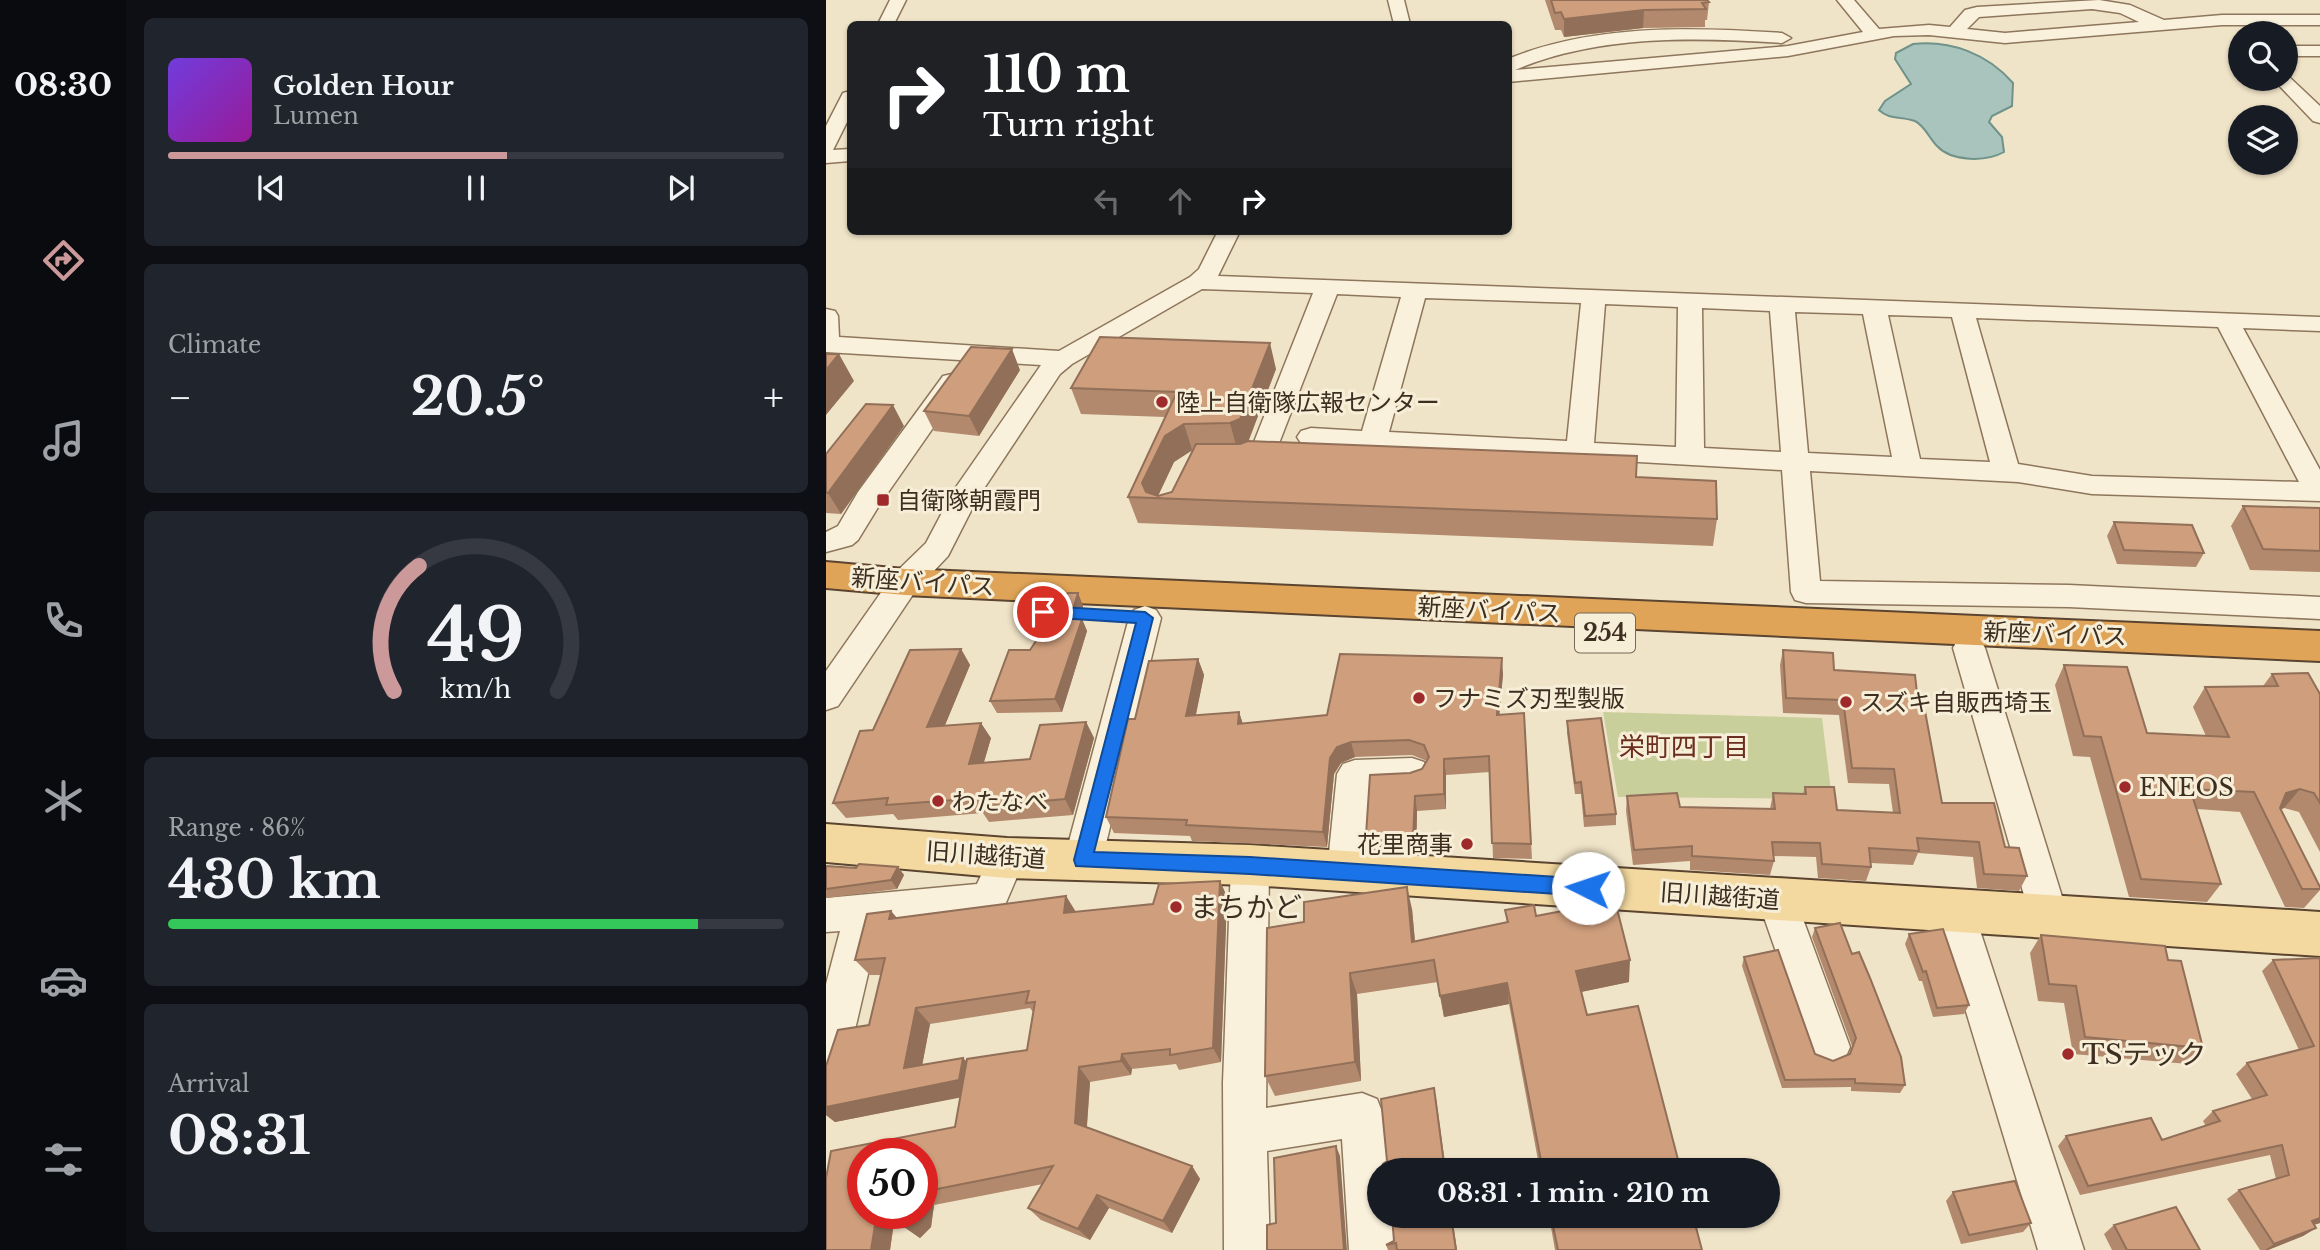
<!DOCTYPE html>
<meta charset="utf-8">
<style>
:root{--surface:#171b24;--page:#20242c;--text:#f1f3f6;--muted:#9ea1a6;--line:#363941;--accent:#cc999b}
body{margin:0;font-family:"Libre Baskerville","Noto Sans JP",serif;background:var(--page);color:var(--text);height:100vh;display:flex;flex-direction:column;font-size:26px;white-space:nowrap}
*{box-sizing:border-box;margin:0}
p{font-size:23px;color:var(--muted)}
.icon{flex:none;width:38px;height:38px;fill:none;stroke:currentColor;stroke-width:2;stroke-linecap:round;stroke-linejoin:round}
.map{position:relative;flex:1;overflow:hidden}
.side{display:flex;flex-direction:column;gap:18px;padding:18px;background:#0d0f14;width:700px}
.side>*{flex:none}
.guide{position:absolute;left:21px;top:21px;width:665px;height:214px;border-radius:10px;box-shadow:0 2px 5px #0004;background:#202124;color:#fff;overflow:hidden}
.controls{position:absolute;left:1402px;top:21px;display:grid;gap:14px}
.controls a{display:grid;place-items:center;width:70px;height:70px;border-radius:50%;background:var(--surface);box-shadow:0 2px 5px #0004;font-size:35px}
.speed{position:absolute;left:21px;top:1138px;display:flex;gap:14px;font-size:35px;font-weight:700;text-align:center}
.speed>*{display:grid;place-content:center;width:91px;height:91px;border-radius:50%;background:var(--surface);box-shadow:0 2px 5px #0004;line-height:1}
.speed .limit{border:10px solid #d22;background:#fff;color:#111}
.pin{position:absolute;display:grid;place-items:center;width:60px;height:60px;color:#fff;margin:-30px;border:4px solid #fff;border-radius:50%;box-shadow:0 2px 7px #0007}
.me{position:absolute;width:77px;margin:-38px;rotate:274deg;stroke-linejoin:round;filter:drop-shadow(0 0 5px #0008)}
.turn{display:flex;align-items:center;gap:24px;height:147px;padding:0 21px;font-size:32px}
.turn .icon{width:91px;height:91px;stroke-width:2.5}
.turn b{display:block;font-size:49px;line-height:60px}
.lanes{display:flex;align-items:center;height:66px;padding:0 21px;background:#0003;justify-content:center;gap:35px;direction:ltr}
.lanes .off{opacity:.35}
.big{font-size:52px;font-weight:700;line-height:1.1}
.side .tile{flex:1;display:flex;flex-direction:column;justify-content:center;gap:10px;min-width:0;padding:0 24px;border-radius:10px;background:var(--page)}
.side .dial{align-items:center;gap:0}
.dial svg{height:182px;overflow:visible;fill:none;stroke:var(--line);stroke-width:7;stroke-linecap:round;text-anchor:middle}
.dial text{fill:var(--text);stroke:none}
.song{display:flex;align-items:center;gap:21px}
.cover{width:84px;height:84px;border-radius:10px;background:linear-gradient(135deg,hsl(260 70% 55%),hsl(300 70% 35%))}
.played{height:7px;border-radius:4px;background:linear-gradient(90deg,var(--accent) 55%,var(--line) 55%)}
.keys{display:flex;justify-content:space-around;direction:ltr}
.heat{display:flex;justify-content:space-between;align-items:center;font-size:38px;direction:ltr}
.charge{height:10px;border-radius:5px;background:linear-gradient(90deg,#34c759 86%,var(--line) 0)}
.trip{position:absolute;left:541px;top:1158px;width:413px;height:70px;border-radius:35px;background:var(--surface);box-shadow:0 2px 5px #0004;font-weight:700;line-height:70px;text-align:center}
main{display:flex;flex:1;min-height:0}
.dock{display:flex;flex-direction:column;width:126px;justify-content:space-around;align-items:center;background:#090b0e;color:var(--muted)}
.dock .icon{width:49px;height:49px}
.dock .active{color:var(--accent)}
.dock b{font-size:32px;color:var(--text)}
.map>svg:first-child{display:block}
.green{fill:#c9cf9b}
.water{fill:#a9c4bc;stroke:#6f938a;stroke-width:2}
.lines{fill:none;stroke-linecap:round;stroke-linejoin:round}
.minor-casing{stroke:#8d765c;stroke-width:3}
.major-casing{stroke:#5b4430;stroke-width:4}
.highway-casing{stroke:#5b4430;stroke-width:4}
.minor{fill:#faf1dc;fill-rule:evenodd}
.major{fill:#f3d9a0;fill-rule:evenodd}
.highway{fill:#e0a458;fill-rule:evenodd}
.wall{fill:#b2896c;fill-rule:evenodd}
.shaded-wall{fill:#916f58}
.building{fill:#cf9f7d;stroke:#916f58;stroke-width:2}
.route{fill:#1a73e8;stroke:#114b97;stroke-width:2}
.poi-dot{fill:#9e2a2b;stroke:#f7eed8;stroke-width:2.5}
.labels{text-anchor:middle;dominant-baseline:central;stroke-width:6;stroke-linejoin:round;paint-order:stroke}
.shield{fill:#f7eed8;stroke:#756857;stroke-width:2}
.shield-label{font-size:23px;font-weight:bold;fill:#3d2e20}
.poi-label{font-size:24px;fill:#3d2e20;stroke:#f7eed8;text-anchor:start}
.street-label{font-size:24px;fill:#3d2e20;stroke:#f7eed8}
.neighbourhood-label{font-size:26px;fill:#6b2e1e;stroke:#f7eed8}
.near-poi-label{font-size:28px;fill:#3d2e20;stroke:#f7eed8;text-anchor:start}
</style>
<main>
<nav class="dock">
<b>08:30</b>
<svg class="icon active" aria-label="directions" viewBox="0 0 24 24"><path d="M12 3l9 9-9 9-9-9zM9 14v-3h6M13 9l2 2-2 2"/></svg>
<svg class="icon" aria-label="music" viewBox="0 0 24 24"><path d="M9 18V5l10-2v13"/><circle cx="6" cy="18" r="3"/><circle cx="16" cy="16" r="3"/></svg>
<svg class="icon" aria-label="phone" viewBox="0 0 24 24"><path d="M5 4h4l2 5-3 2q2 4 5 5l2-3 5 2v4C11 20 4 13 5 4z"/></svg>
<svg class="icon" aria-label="climate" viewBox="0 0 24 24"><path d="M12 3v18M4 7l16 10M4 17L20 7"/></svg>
<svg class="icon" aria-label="car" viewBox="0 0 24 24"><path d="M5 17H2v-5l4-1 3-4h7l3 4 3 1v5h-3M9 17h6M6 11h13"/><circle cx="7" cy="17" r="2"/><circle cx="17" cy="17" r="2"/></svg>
<svg class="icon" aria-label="filters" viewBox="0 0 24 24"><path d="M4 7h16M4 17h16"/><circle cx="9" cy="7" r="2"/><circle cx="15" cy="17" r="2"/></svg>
</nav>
<section class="side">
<div class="tile">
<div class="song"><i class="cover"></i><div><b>Golden Hour</b><p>Lumen</p></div></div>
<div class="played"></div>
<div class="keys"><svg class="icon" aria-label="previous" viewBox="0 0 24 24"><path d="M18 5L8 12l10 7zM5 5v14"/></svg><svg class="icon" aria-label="pause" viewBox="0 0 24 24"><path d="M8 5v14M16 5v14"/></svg><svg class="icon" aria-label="next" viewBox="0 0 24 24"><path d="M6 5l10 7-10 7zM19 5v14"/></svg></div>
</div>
<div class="tile"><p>Climate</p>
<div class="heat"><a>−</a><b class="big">20.5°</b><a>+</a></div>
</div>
<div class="tile dial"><svg viewBox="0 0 100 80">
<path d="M14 69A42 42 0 1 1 86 69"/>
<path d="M14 69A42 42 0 0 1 25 14" stroke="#cc999b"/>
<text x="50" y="56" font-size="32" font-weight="700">49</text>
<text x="50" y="72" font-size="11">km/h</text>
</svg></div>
<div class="tile"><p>Range · 86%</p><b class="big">430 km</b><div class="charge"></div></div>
<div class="tile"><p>Arrival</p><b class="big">08:31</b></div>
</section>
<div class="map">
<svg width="1494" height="1250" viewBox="0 0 1494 1250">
<rect width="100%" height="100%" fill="#f0e4c8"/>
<path class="green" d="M777,712L996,718L1006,799L792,797Z"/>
<path class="water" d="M1087,44C1125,40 1162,54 1187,83L1186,106L1166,116L1163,122L1176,137L1178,152C1160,162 1126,162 1111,146C1103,138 1099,126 1089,121C1076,116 1063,120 1053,110L1059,101L1085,84L1069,59L1070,53Z"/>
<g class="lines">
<g class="minor-casing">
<path id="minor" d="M64,0H80L68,24H52Z
M562,0H578L584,24H568Z
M1011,0H1028L1053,29L1103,25L1124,27L1139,10L1151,7L1273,0L1304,5L1338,20L1396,15H1494V25H1396L1179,43L1103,35L1068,36L962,56L682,82V59C767,24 866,27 956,33L965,38L956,43C867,37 772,35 689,70L962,46L1037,32ZM1266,9L1294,13L1313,22L1179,33L1141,29L1153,17Z
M1460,46H1494V56H1460Z
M1460,74L1494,106V123L1487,121L1447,79H1460Z
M24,91V116L7,150L24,149V161L0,163V126L17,93Z
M392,231H414L392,276L1494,317V331L1417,328L1494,470V501L1266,494L1192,482L984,471L994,581L1243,585L1494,597V619L1243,607L980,603L969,600L965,592L956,470L475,443L471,437L475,431L485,428L536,431L575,297L511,294L450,451L438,465L408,469L398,466L394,460L398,454L420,450L428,442L487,293L376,289L246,364L234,374L151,499L122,556L90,590L12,706L0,710V671L68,574L100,543L128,490L215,365L0,352V309L9,311L12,316L13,337L233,351L364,277L373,269ZM599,298L755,303L741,441L563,432ZM779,304L852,307L850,447L768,443ZM876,308L944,311L955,452L878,448ZM969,312L1037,314L1066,457L982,453ZM1062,315L1126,317L1164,462L1094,459ZM1150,318L1392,327L1473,482L1266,476L1192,464Z
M126,374L135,376L139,382L54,504L32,540L26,545L0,552V532L12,526L32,492L117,376Z
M319,606L330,610L335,618L276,860L270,871L257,876L244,871L238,860L303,618L308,610Z
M1143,636L1154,639L1159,648L1242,916L1237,928L1223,933L1209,928L1204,916L1127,648L1132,639Z
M586,758L598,762L603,772L598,782L586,786L545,788L539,872L533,884L520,888L507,884L501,872L511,774L517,764L529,760Z
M181,842L194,847L199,858L176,912L163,917L53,927L21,1064L15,1079L0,1085V984L14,931L0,932V898L151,884L168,847Z
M424,849L437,853L443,865L440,1108L536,1093L551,1099L557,1114L562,1171H553V1216H566L569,1250H523L516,1139L441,1151L444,1250H398L397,1083L405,865L411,853Z
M951,883L964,888L970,900L1024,1047L1018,1061L1003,1067L988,1061L932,900L938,888Z
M1129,895L1143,900L1148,912L1258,1250H1212L1110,912L1115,900Z"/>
</g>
<g class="major-casing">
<path id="major" d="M0,824L181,838L424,845L1494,912V956L424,885L181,878L0,862Z"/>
</g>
<g class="highway-casing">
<path id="highway" d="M0,562L79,569L1494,631V661L79,595L0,588Z"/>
</g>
<use href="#minor" class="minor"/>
<use href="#major" class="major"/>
<use href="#highway" class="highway"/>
</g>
<path class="wall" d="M719,0H881L883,2L881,20H879V27L817,28L738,37L735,30H729Z
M450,369L422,441L810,477L891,519L887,546L312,523L302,497L339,417L255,414L245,388ZM367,450L346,492L332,496L348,462Z
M194,370L153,436L108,431L98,411Z
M78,426L15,514L0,513V454Z
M1417,506L1494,508V572L1424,570L1405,526Z
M1288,522L1378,553L1370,567L1291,564L1281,536Z
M252,593L257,606L254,619H256L261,631L236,712L171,713L164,701L204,650Z
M135,649L144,665L119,725L165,738L158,762L204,759L260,722L268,738L247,815L163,822L157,813L72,820L67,814L20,818L7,803L47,730Z
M957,650L1008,670L1093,711L1116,803L1179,847L1201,876L1193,891L1151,888L1147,857L1092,853L1087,865L1045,863V867L1040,881L992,878L990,857L947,856L948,861L944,875L864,870V861L807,865L800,811L801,796L854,807L944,809L947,793L977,794L979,787L1011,810L1067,813L1063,784L1022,783L1013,715L957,713L954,665Z
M372,659L378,675L370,715L413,712L417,724L501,715L677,674L673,715L698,713L706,859L667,858L664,772L620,775V809L591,811L590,853L543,850L540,835L584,773L596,769L601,761L586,755L529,757L515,763L508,774L501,847L366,841L364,836L288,833L280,817L309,719Z
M1238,665L1321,733L1380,736L1367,707L1379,687L1437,686L1446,674L1494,694V852L1473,812L1458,808L1455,810L1494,887V890L1478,908L1459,907L1414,812L1371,809L1395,884L1381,902L1303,897L1264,757L1247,756L1229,685Z
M741,721L790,814V825L758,827L755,794H749L741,733Z
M0,866L30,868L72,867L78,875L71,889L0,898Z
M394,881L401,897L395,1062L353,1070L350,1064L306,1069L305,1075L264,1082L261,1127L366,1166L374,1179L346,1233L283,1208L264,1240L215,1220L202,1208L217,1184L108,1205L105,1227L94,1238L78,1227L69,1217L64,1250H0V1178L5,1151L129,1127L134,1097L9,1122L0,1115V1066L12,1030L43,1025L55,975H44L29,960L41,914L65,911L71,918L240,896L249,912L327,904L333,884ZM204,1008L207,1012L201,1050L141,1059L140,1061L137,1058L96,1065L104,1024ZM37,1153H96V1213H37Z
M586,909L589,941L681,923L679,910L710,916L803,982L755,992L761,1015L855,1171H714L683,1004L618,1017L612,982L531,994L535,1081L449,1096L439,1076L441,928Z
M989,928L1079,1085L1074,1093L1025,1091V1087L956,1088L916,966L918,957L989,1054L1007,1061L1023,1054L1026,1046L986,937Z
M1083,934L1143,1005L1138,1014L1107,1017L1096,981H1093L1079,944Z
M1215,935L1342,960L1377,1048L1362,1064L1247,1054L1238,1003L1212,1001L1204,953Z
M1494,958V1223L1488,1225L1490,1228L1477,1236L1442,1250H1434L1401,1199L1413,1190L1450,1179L1444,1155L1254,1195L1232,1146L1240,1136L1336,1140L1380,1126L1377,1121L1387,1111L1426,1099L1410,1074L1421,1063L1473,1050L1436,971L1447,960Z
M1127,1192L1205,1223L1197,1232L1135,1244L1120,1201Z
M723,1216H867L876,1250H729Z
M1288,1225L1374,1250H1286L1278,1234Z
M568,1241L631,1250H562L560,1245Z"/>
<path class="shaded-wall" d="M818,10L817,28L738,37V19Z
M444,343L450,369L421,445L411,449L404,423Z
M186,349L194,370L153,436L143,416Z
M13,354L28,381L0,415V370Z
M67,405L78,426L15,514L2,493Z
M358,424L366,450L348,462L331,498H322L316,483L339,436Z
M252,593L257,606L250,631L244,619Z
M256,619L261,631L236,712L229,699Z
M135,649L144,665L112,742L101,727Z
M676,658L677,674L672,731L671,715Z
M372,659L378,675L366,732L360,716Z
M413,712L418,728L412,724Z
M260,722L268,738L247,815L239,799Z
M155,723L165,738L153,779L143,764Z
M525,742L529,757L515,763L508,774L501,847L497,832L504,758L511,747Z
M618,759L620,775V809L618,794Z
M1474,789L1458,808L1445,812L1460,793Z
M589,796L591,811L590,853L587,838Z
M72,867L78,875L71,889L65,880Z
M394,881L401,897L395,1062L387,1048Z
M581,887L586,909L591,964L586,942Z
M240,896L250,912L238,913Z
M65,911L78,927L63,919Z
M804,960L803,982L750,993V971Z
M524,973L531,994L535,1081L529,1062Z
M681,983L683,1004L618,1017L614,996Z
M90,1008L104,1024L93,1082L78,1068Z
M296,1054L306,1069L305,1075L295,1061Z
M137,1058L150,1072L147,1095L9,1122L0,1115V1107Z
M253,1067L264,1082L260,1136L249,1123Z
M608,1088L610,1098L620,1171H619Z
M510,1146L514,1156L521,1250H518Z
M366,1166L374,1179L346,1233L337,1221Z
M271,1195L283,1208L264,1240L252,1229Z
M96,1196L108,1205L105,1227L94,1238L78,1227L89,1213H96Z
M51,1213H69L64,1250H45Z
M625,1216H626L631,1250H630Z
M1494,1218V1223L1472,1229L1486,1221Z
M1490,1228L1477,1236L1442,1250H1439L1448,1244Z"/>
<path class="building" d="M725,0H881L883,2L876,3L880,9L818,10L738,19L735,12L729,13Z
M274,337L444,343L414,419L404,423L358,424L339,436L316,483L320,492L332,496L346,492L370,444H414L422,441L811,456L810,477L890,481L891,519L302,497L351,392L245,388Z
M145,347L186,349L143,416L98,411Z
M0,354H13L0,370Z
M40,404L67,405L2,493H0V454Z
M1417,506L1494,508V551L1437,549Z
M1288,522L1366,525L1378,553L1298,550Z
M242,593H252L244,619H256L229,699L164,701L183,650H204Z
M135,649L101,727L155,723L143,764L204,759L214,725L260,722L239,799L153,807L155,798L60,805L62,798L7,803L34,731L47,730L84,650Z
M957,650L1007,653L1008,670L1089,675L1093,711H1099L1116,803H1168L1179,847L1193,848L1201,876L1158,874L1153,842L1091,838L1093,851L1043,848L1045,867L996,864L994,843L946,842L948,861L866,856V846L808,850L801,796L851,793L854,807L949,809L947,793L980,794L979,787H1008L1011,810L1074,813L1068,769L1026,768L1017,700L960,698Z
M514,654L676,658L671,715L698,713L705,844L666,843L663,756L618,759V794L589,796L587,838L540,835L544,775L584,773L596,769L603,757L598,745L583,740L525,742L511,747L504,758L497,832L360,825L361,820L280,817L302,719H309L323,661L372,659L360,716L413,712L412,724L501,715Z
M1238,665L1301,667L1321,733L1403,737L1379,687L1452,686L1446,674L1482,673L1494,694V803L1488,793L1474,789L1460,793L1454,808L1494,887V889H1476L1428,792L1364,789L1395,884L1315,879L1275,737L1258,736Z
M775,718L790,814L759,816L755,782L749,783L741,721Z
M33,864L72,867L65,880L0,889V866L30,868Z
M394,881L387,1048L344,1055V1049L296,1054L295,1061L253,1067L249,1123L366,1166L337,1221L271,1195L252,1229L202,1208L227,1166L96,1192V1153H37V1213H51L45,1250H0V1178L5,1151L129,1127L141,1059L201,1050L209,1002L200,1003L203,991L90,1008L78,1068L137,1058L133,1080L0,1107V1066L12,1030L43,1025L59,958L29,960L41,914L65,911L63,919L240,896L238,913L327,904L333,884Z
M581,887L586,942L682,922L679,910L708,905L710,916L789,901L804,960L750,971L761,1015L812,1006L855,1171H717L681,983L614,996L608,960L524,973L529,1062L439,1076L441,928L478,922V902Z
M1014,923L1026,954L1033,952L1044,978L1075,1057L1079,1085L1029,1083V1079L959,1080L918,957L952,950L989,1054L1007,1061L1024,1054L1030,1038L989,928Z
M1117,929L1143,1005L1111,1008L1100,971L1097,972L1083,934Z
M1215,935L1339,946L1342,960L1355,961L1377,1048L1259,1037L1250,986L1223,984Z
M1494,958V1218L1486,1221L1490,1228L1448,1244L1413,1190L1463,1175L1456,1145L1262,1186L1240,1136L1325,1118L1336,1140L1394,1121L1387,1111L1441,1095L1421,1063L1488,1046L1447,960Z
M608,1088L619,1171H557V1164L561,1161L555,1099Z
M510,1146L518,1250H441V1225L450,1223L448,1158Z
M1189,1181L1205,1223L1143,1235L1127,1192Z
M1350,1207L1374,1250H1301L1288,1225Z
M64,1213H89V1216L78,1227Z
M566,1216H625L630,1250H571L570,1243L560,1245L568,1241Z
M725,1216H867L876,1250H732Z"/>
<path class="route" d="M217,606L319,612L327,618L268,852L424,857L762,879L769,882L772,888L769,894L762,896L424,874L250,866L248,860L310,623L217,617L209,612Z"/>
<g class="poi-dot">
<circle cx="336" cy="402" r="7"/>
<rect x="50" y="493" width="14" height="14" rx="3.5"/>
<circle cx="593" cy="698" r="7"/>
<circle cx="1020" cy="702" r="7"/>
<circle cx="1299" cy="787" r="7"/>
<circle cx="112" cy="801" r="7"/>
<circle cx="641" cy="844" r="7"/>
<circle cx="350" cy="907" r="7"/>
<circle cx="1242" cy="1054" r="7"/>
</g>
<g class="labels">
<rect class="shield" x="749" y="613.5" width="60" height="39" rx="5"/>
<g class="shield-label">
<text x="779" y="633">254</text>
</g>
<g class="poi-label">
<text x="350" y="402">陸上自衛隊広報センター</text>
<text x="71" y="500">自衛隊朝霞門</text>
<text x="607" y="698">フナミズ刃型製版</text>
<text x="1034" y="702">スズキ自販西埼玉</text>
<text x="1313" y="787">ENEOS</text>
<text x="126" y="801">わたなべ</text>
<text x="627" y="844" text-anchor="end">花里商事</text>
</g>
<g class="street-label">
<text transform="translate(97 582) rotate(4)">新座バイパス</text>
<text transform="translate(663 610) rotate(3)">新座バイパス</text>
<text transform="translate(1229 634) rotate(2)">新座バイパス</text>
<text transform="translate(160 855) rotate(4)">旧川越街道</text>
<text transform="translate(894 896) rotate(4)">旧川越街道</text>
</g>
<g class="neighbourhood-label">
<text x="858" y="747">栄町四丁目</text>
</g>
<g class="near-poi-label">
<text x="364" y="907">まちかど</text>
<text x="1256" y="1054">TSテック</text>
</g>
</g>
</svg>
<div class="controls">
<a><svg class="icon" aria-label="search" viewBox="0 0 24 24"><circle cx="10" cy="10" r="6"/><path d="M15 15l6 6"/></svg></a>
<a><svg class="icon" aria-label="layers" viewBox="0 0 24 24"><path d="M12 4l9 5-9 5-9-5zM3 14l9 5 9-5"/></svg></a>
</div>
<div class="speed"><div class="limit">50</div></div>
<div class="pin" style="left:217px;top:612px;background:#d93025"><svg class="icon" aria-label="arrive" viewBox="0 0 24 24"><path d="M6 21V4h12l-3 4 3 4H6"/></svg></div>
<svg class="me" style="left:762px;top:888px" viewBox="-20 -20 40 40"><circle r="19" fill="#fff"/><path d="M0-13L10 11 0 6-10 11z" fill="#1a73e8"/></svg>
<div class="trip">08:31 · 1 min · 210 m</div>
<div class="guide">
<div class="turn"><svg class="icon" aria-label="right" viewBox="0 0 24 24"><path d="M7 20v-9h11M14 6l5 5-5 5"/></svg><div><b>110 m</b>Turn right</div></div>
<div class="lanes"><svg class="icon off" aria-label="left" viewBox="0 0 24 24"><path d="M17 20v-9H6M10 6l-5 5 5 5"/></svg><svg class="icon off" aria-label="ahead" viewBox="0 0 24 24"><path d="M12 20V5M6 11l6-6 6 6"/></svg><svg class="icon" aria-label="right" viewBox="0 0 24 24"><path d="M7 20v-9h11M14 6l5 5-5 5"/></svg></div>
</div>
</div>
</main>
